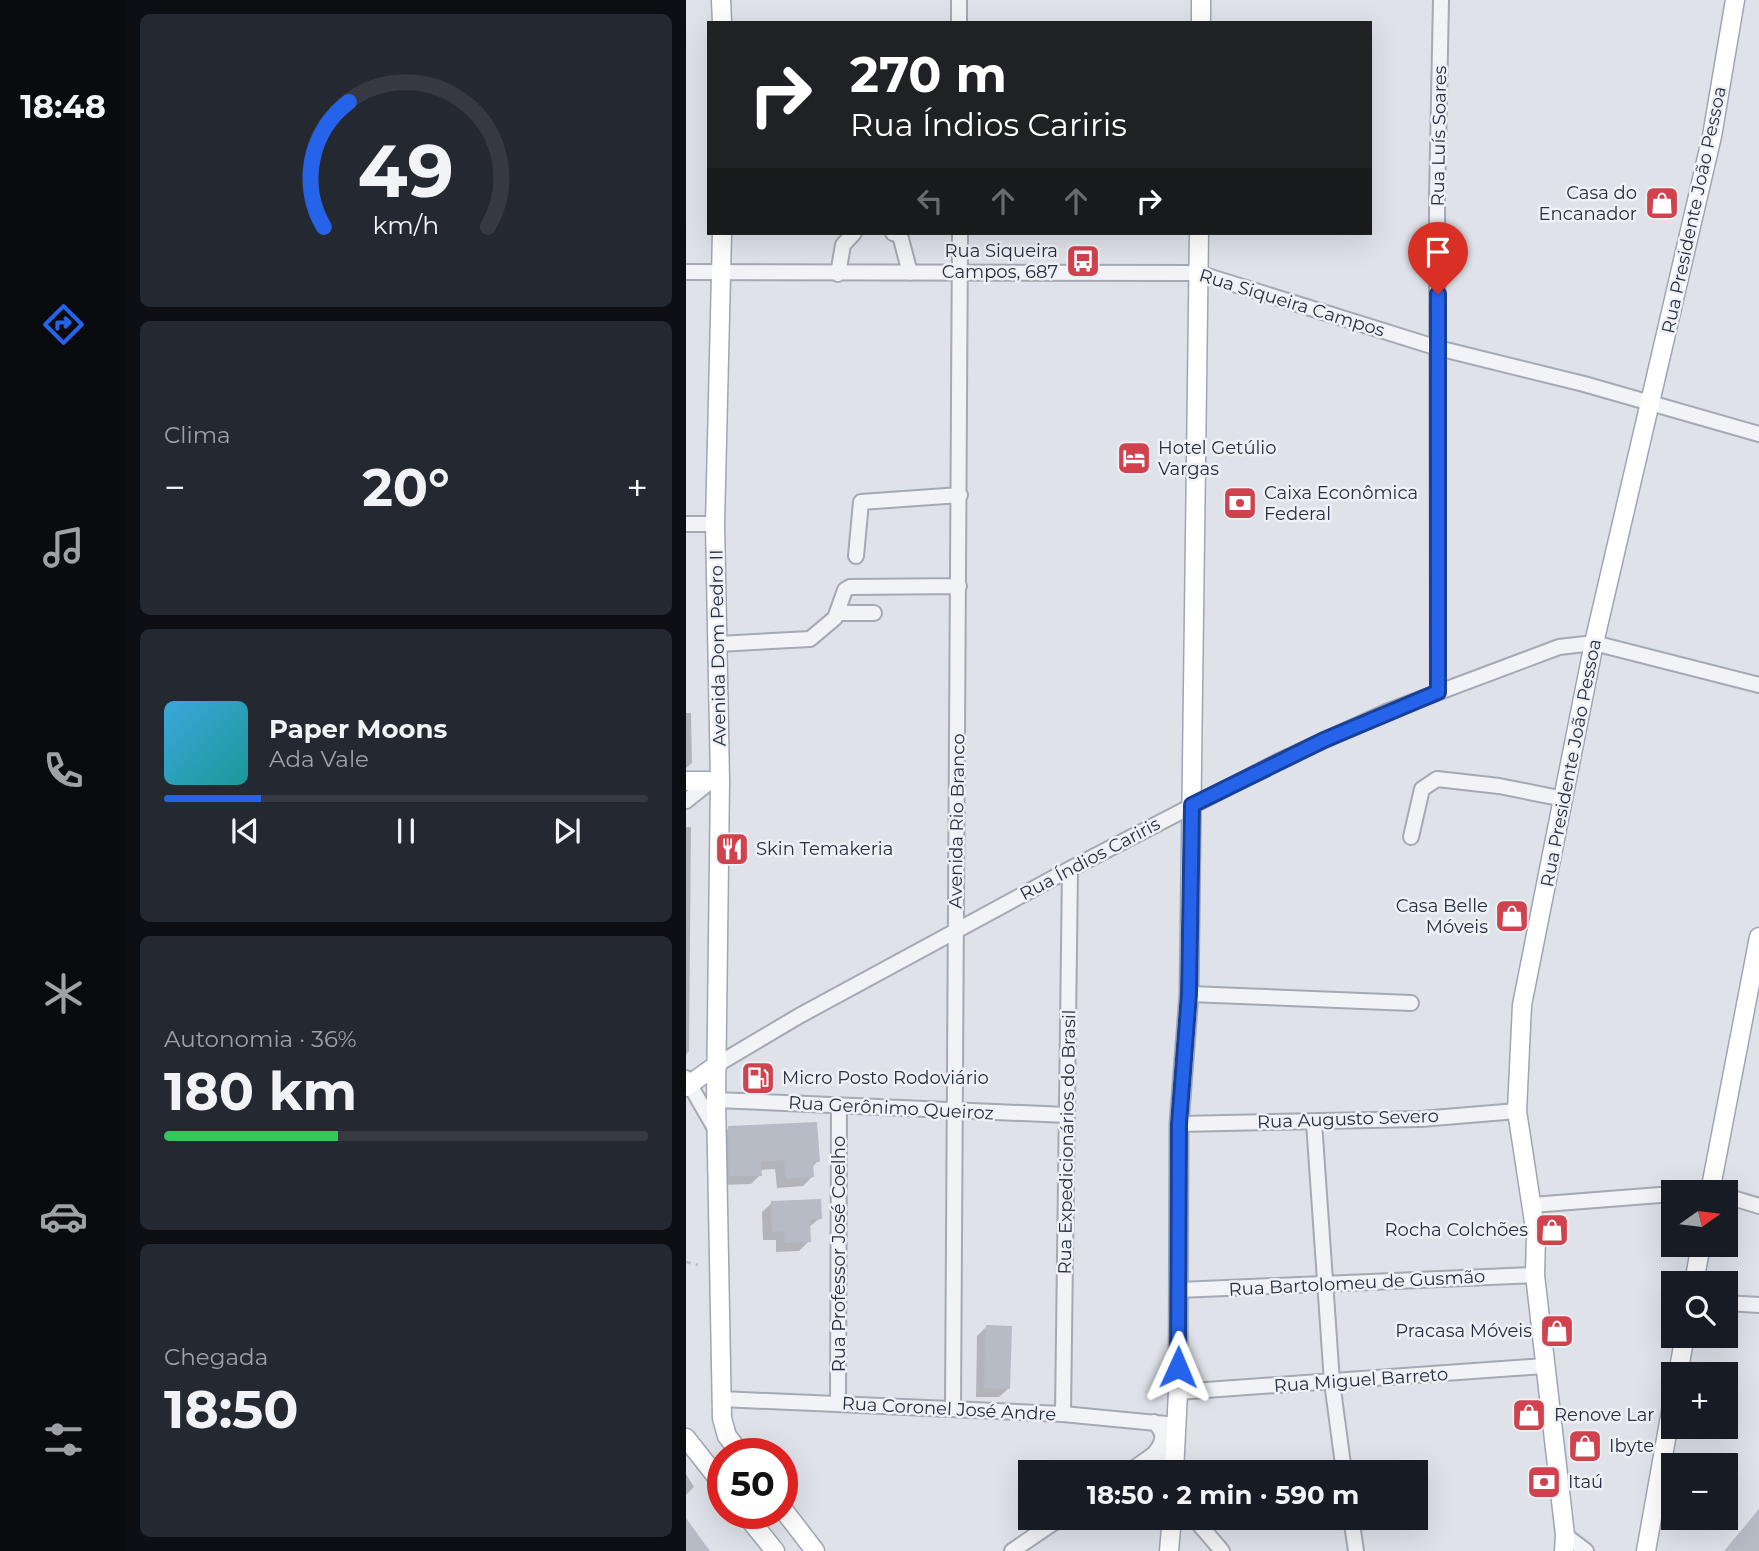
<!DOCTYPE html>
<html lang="pt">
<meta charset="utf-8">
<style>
:root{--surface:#171b24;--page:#242831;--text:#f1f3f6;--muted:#9ea1a6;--line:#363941;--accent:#2563eb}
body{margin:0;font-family:Montserrat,sans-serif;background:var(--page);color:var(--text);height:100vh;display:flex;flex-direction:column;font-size:26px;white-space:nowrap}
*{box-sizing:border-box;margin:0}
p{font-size:23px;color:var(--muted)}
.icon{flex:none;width:38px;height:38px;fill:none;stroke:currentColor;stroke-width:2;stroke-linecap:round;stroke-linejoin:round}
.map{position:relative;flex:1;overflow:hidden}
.details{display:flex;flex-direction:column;gap:14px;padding:14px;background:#0d0f14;width:560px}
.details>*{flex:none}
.top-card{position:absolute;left:21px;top:21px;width:665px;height:214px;border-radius:0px;box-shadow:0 7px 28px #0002;background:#202124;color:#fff;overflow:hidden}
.needle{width:46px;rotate:76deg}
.buttons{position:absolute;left:975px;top:1180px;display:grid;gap:14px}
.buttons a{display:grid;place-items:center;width:77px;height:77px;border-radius:0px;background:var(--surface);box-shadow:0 7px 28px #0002;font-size:35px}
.speed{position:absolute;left:21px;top:1438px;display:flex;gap:14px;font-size:35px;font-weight:700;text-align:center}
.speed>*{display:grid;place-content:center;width:91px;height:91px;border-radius:50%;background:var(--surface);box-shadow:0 7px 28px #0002;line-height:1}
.speed .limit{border:10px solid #d22;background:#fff;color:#111}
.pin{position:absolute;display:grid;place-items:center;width:60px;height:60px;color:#fff;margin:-72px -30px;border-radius:50% 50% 50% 0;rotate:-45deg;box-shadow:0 0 7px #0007}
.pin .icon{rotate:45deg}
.me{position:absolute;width:77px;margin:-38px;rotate:1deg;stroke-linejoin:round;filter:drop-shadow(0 0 5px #0008)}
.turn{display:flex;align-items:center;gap:24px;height:147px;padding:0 28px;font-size:32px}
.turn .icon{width:91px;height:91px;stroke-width:2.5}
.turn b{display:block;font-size:49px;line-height:60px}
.lanes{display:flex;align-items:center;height:66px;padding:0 28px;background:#0003;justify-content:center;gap:35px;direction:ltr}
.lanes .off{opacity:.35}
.big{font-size:52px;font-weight:700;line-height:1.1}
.details .tile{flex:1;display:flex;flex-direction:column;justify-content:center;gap:10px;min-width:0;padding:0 24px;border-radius:10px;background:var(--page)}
.details .dial{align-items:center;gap:0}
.dial svg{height:182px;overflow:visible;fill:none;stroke:var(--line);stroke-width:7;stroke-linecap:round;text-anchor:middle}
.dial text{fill:var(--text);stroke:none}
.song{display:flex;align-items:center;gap:21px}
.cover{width:84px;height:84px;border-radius:10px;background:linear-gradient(135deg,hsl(200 70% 55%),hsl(180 70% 35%))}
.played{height:7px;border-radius:4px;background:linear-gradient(90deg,var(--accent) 20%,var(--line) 20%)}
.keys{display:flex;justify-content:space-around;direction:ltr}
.heat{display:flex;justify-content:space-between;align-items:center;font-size:38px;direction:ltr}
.charge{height:10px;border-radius:5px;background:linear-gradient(90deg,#34c759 36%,var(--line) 0)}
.trip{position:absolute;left:332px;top:1460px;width:410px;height:70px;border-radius:0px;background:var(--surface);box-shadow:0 7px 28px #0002;font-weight:700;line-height:70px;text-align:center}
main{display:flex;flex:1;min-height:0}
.menu{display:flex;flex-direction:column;width:126px;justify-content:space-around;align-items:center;background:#090b0e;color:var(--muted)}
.menu .icon{width:49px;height:49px}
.menu .selected{color:var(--accent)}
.menu b{font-size:32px;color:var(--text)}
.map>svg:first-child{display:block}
.shadow{fill:#0003}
.building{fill:#b6bbc5}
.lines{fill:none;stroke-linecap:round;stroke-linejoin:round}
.minor-casing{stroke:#a4a9b3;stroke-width:18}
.major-casing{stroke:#9ea5b4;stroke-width:21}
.path{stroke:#bdc0c7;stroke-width:2.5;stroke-dasharray:5 5;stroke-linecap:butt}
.minor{stroke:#f2f3f7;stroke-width:14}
.major{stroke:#fff;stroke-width:18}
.route-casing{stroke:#184099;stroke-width:18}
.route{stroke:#2563eb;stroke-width:12}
.labels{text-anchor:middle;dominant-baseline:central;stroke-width:5;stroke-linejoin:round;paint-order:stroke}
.street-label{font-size:18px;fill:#282f40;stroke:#eef1f6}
.poi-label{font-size:18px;fill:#282f40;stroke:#eef1f6;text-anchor:start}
</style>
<main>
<nav class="menu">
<b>18:48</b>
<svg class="icon selected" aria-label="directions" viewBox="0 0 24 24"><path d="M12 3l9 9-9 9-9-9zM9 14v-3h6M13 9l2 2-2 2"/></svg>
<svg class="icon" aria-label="music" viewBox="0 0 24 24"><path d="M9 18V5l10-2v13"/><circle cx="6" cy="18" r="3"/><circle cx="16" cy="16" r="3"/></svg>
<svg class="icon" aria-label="phone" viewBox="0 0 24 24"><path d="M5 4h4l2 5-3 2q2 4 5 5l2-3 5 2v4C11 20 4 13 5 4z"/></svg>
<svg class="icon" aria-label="climate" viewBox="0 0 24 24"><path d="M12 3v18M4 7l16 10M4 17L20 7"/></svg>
<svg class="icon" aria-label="car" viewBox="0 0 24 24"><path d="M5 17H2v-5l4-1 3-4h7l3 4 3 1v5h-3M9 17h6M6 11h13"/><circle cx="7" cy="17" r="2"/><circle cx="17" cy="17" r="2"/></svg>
<svg class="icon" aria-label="filters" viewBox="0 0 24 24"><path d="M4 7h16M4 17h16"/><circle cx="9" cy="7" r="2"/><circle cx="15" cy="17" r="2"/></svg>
</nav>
<section class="details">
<div class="tile dial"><svg viewBox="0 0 100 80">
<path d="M14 69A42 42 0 1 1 86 69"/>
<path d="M14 69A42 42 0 0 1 25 14" stroke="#2563eb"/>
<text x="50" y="56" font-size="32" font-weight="700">49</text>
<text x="50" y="72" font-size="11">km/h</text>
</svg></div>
<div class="tile"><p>Clima</p>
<div class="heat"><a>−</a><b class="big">20°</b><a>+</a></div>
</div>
<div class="tile">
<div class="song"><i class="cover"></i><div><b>Paper Moons</b><p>Ada Vale</p></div></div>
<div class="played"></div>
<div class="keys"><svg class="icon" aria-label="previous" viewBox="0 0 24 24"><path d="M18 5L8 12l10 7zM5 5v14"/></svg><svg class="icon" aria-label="pause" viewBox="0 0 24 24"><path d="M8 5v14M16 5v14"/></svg><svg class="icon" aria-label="next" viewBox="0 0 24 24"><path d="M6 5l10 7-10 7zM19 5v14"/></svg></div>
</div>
<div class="tile"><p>Autonomia · 36%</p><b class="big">180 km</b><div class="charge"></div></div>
<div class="tile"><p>Chegada</p><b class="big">18:50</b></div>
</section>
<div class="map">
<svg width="1073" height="1551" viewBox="0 0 1073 1551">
<rect width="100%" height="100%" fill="#dfe2e9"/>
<path class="shadow" d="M0,713H5L6,763L0,768Z
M0,827H5L3,1051L0,1055Z
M43,1128L132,1161L126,1167L127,1176L117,1186L91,1188L89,1169L74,1170V1175L65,1184L34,1185L33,1137Z
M86,1203L134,1218L122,1228L123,1241L113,1251L90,1252V1240H77L76,1212Z
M300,1327L323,1388L313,1397H290L291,1336Z
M0,1474L8,1487L0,1495Z"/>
<path class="building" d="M131,1122L134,1162H127L128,1177L100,1179L98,1160L75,1162L76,1176H43L42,1126Z
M135,1199L136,1219L124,1220L125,1242L99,1243L98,1231L86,1232L85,1201Z
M300,1325L326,1326L324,1389L298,1388Z
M1073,1509V1551H1038Z
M0,1518L24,1551H0Z"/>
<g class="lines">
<g class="minor-casing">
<path id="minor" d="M273,0V23
M207,233L214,235L224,273
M0,272L512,273L752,348L898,384L1073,434
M152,274L157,245L168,233
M0,524H29
M170,556L175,502L274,495
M151,613H188
M32,644L124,639L149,618L159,590L164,587L273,586
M752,692L751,198L755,0
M0,801L25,781
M725,837L736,789L751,779L813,786L878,799
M503,994L725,1003
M32,1064L113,1016L384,869L591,762L700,712L873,647L908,643L1073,685
M0,1078L31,1132
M30,1100L381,1115
M628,1122L646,1382L658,1472
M493,1124L735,1119L831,1111
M1040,1196L1073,1206
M846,1205L987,1194
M493,1290L849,1275
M1040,1303L1073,1305
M492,1392L858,1366
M35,1399L377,1414L491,1425
M152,1402L153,1106
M267,1409L274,233
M377,1414L384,869
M468,1454C478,1442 480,1433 468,1422
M443,1472L468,1454L488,1458
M507,1517L536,1551
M665,1517L670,1551
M879,1535L900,1551
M326,1551L376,1517"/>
</g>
<g class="major-casing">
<path id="major" d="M35,0L36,23
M515,0V23
M36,233L29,524L34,781L30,1100L36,1418L41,1436L55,1454
M0,781H34
M0,1087L32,1064
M1024,1192L1073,937
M1008,1283L1015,1244
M992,1374L999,1335
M0,1438L37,1485
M488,1472L492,1392L493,1124L503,994L513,233
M96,1508L129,1551
M59,1514L89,1551
M483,1551L486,1517
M878,1551L879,1535L849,1275L850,1235L831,1111L836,1005L908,643L1026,136L1049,0
M960,1551L987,1400"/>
</g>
<path class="path" d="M0,1262L12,1265"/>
<use href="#minor" class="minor"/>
<use href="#major" class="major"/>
</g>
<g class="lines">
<g class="route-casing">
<path id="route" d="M492,1367L493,1124L503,994L506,805L638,740L752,692V294"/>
</g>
<use href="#route" class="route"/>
</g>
<defs>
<g id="shop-square" transform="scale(1.75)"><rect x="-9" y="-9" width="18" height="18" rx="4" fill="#d0424d" stroke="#eef1f6"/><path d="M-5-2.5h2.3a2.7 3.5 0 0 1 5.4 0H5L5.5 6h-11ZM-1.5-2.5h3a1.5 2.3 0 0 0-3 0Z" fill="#fff"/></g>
<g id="bus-square" transform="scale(1.75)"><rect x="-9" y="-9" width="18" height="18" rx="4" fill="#d0424d" stroke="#eef1f6"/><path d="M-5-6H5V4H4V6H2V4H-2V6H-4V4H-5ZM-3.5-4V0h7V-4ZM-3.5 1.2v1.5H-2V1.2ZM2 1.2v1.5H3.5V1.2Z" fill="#fff"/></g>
<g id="hotel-square" transform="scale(1.75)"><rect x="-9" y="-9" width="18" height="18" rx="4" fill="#d0424d" stroke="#eef1f6"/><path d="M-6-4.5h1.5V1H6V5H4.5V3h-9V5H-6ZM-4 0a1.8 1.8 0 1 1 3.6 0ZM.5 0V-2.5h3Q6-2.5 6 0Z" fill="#fff"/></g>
<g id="bank-square" transform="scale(1.75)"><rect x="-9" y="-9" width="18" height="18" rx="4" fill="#d0424d" stroke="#eef1f6"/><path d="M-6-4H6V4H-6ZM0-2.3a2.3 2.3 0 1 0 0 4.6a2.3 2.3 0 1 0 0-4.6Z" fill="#fff"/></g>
<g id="restaurant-square" transform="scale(1.75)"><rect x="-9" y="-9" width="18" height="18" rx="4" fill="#d0424d" stroke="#eef1f6"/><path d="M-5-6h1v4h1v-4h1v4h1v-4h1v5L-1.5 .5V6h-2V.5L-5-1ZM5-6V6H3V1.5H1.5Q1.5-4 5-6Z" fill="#fff"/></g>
<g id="fuel-square" transform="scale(1.75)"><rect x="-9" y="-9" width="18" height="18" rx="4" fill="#d0424d" stroke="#eef1f6"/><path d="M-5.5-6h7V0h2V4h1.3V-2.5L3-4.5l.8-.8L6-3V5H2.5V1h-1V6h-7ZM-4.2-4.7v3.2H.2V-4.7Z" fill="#fff"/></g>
</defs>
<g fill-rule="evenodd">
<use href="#shop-square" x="976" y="203"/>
<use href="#bus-square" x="397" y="261"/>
<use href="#hotel-square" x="448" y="458"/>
<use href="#bank-square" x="554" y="503"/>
<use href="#restaurant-square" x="46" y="849"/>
<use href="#shop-square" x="826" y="916"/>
<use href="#fuel-square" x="72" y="1078"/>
<use href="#shop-square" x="866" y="1230"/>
<use href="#shop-square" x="871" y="1331"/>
<use href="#shop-square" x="843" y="1415"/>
<use href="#shop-square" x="899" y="1446"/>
<use href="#bank-square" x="858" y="1482"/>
</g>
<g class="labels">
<g class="street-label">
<text transform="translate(753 136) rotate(-89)">Rua Luís Soares</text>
<text transform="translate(1008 210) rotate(-78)">Rua Presidente João Pessoa</text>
<text transform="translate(606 303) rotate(17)">Rua Siqueira Campos</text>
<text transform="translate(32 648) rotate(-91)">Avenida Dom Pedro II</text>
<text transform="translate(885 763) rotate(-79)">Rua Presidente João Pessoa</text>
<text transform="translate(271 821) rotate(-89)">Avenida Rio Branco</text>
<text transform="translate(404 859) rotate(-28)">Rua Índios Cariris</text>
<text transform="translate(205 1108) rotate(3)">Rua Gerônimo Queiroz</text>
<text transform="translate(662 1119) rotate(-2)">Rua Augusto Severo</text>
<text transform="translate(381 1142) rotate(-89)">Rua Expedicionários do Brasil</text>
<text transform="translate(153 1254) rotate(-90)">Rua Professor José Coelho</text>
<text transform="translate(671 1283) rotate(-3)">Rua Bartolomeu de Gusmão</text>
<text transform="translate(675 1380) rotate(-4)">Rua Miguel Barreto</text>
<text transform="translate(263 1409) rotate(3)">Rua Coronel José Andre</text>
</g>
<g class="poi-label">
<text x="951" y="193" text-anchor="end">Casa do<tspan x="951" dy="21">Encanador</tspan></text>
<text x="372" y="251" text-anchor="end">Rua Siqueira<tspan x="372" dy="21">Campos, 687</tspan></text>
<text x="472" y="448">Hotel Getúlio<tspan x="472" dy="21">Vargas</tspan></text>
<text x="578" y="493">Caixa Econômica<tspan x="578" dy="21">Federal</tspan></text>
<text x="70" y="849">Skin Temakeria</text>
<text x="802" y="906" text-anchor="end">Casa Belle<tspan x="802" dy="21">Móveis</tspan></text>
<text x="96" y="1078">Micro Posto Rodoviário</text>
<text x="842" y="1230" text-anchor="end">Rocha Colchões</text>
<text x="846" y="1331" text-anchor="end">Pracasa Móveis</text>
<text x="868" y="1415">Renove Lar</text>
<text x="923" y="1446">Ibyte</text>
<text x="882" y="1482">Itaú</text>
</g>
</g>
</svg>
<div class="buttons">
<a><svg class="needle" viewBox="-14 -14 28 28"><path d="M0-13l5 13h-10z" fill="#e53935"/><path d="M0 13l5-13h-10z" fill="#9ea1a6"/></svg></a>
<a><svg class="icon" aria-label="search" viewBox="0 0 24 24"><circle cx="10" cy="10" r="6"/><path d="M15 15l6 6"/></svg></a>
<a>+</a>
<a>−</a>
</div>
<div class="speed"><div class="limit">50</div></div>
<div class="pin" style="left:752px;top:294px;background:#d93025"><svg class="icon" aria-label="arrive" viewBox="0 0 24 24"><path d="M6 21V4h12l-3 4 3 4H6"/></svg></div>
<svg class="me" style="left:492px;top:1367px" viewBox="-20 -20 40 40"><path d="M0-17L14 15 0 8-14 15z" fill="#2563eb" stroke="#fff" stroke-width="4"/></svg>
<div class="trip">18:50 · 2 min · 590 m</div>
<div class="top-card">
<div class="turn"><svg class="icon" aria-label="right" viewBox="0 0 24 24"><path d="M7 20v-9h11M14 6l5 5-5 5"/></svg><div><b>270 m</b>Rua Índios Cariris</div></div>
<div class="lanes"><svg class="icon off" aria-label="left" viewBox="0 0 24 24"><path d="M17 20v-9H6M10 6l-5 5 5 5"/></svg><svg class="icon off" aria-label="ahead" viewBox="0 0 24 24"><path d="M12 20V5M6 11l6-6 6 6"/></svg><svg class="icon off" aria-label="ahead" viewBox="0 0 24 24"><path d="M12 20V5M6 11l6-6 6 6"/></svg><svg class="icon" aria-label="right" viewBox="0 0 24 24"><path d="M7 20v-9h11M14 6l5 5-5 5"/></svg></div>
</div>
</div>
</main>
